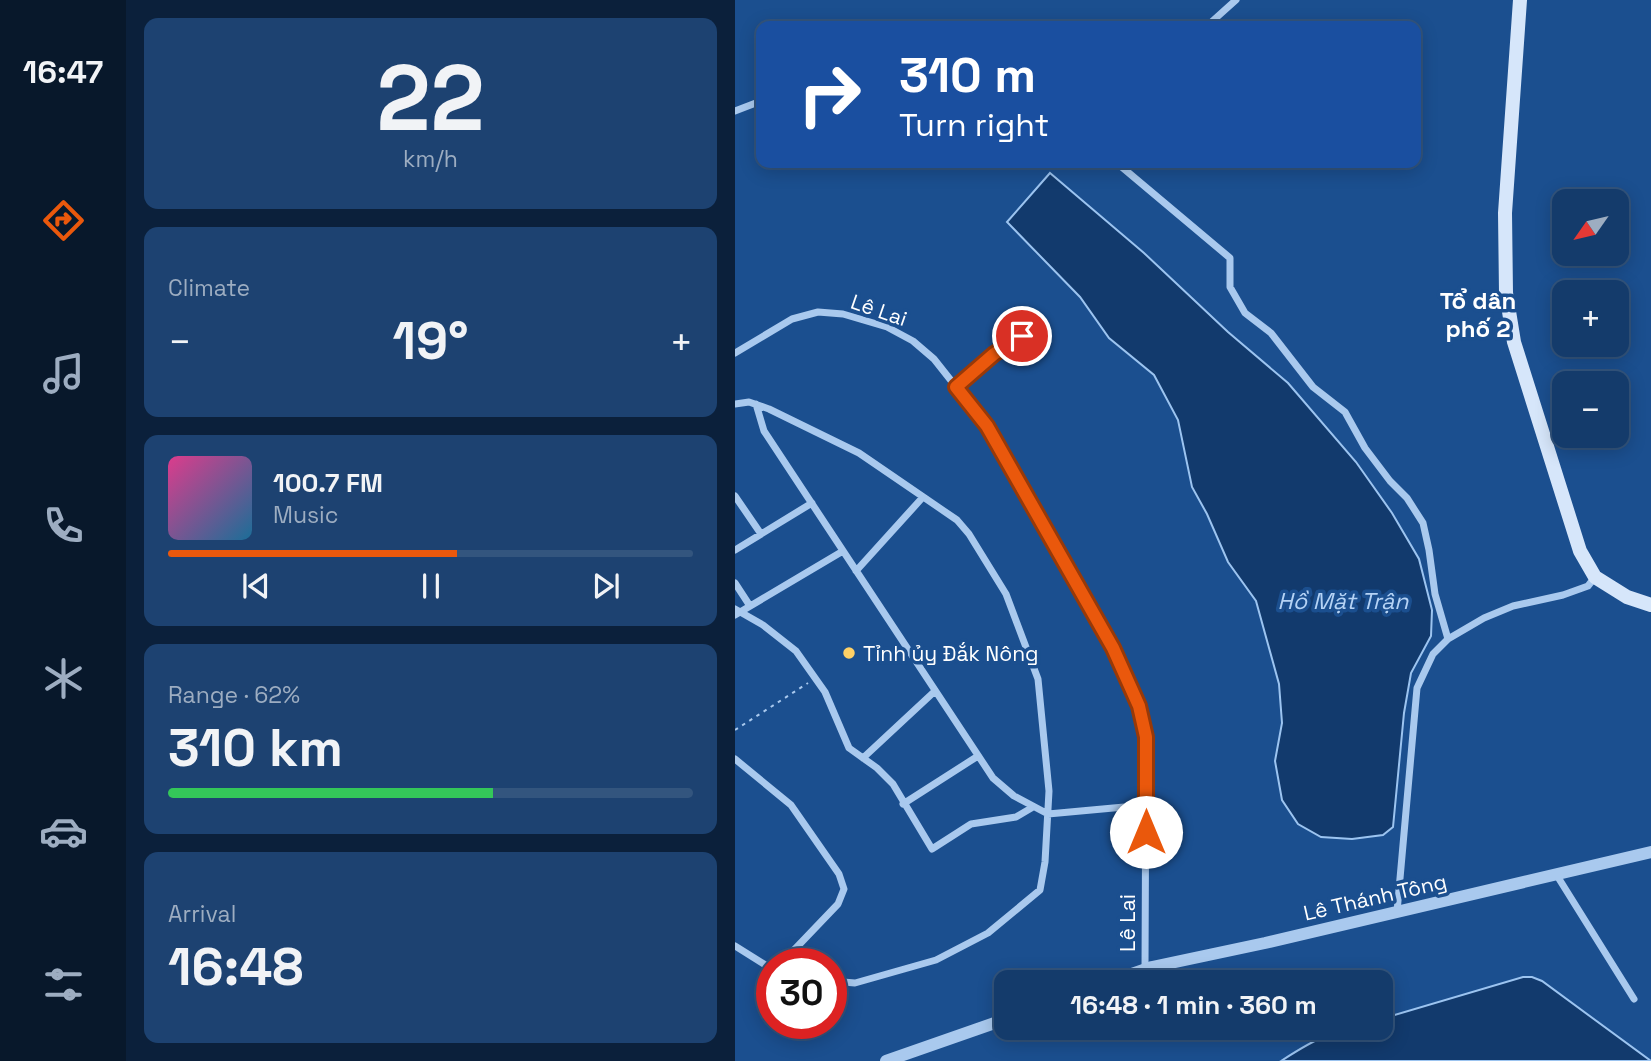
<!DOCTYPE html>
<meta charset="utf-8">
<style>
:root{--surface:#143b6b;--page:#1d4271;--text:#f1f3f6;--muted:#9dadc1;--line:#33557e;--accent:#ea580c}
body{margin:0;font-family:"Space Grotesk",sans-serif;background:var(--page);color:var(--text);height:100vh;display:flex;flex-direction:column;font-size:26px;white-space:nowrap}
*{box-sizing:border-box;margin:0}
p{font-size:23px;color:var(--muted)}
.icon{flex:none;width:38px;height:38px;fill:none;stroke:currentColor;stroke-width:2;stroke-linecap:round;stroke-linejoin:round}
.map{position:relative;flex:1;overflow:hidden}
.drawer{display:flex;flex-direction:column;gap:18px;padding:18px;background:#0b203b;width:609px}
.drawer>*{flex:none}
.guide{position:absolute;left:21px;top:21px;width:665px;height:147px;border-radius:14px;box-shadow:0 4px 18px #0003,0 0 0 2px var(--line);background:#1a4fa0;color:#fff;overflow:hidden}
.needle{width:46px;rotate:236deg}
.tools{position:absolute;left:817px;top:189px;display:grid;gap:14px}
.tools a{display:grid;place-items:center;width:77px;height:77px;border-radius:14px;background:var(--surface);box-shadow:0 4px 18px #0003,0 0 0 2px var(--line);font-size:35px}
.speed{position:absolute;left:21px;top:948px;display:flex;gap:14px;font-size:35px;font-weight:700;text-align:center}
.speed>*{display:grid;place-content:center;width:91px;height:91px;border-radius:50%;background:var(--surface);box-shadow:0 4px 18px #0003,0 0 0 2px var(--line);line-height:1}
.speed .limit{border:10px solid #d22;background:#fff;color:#111}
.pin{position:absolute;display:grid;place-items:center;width:60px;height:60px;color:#fff;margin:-30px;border:4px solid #fff;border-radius:50%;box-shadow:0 2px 7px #0007}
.me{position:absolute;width:77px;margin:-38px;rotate:0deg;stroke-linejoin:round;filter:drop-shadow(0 0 5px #0008)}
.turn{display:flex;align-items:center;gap:24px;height:147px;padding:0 28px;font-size:32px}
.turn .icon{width:91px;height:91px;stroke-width:2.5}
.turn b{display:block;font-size:49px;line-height:60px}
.big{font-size:52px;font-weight:700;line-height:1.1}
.drawer .card{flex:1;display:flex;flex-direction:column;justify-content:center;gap:10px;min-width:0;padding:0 24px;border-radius:14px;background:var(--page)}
.drawer .dial{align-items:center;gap:0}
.dial b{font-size:91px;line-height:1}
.song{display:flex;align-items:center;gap:21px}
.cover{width:84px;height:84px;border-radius:10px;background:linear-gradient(135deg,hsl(330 70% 55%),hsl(200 70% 35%))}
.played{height:7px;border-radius:4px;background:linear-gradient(90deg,var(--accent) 55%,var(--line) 55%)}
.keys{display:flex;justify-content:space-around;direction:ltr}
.heat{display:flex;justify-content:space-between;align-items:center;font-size:38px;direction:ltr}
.charge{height:10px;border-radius:5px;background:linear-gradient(90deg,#34c759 62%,var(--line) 0)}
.trip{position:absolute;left:259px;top:970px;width:399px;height:70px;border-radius:14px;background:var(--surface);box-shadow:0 4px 18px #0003,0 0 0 2px var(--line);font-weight:700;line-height:70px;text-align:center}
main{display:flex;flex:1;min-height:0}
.tabs{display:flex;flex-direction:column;width:126px;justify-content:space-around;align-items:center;background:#08182b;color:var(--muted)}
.tabs .icon{width:49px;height:49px}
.tabs .current{color:var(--accent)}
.tabs b{font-size:32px;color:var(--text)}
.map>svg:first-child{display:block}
.water{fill:#123a6d;stroke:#9cc4f0;stroke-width:2}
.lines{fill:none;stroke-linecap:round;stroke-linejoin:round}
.path{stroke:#a9c9ee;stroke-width:2;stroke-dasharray:3.5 5;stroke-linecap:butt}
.service{stroke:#a9c9ee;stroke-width:5}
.minor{stroke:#a9c9ee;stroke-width:7}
.tertiary{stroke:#a9c9ee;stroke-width:12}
.secondary{stroke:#d6e6fa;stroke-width:14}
.route-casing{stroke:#983908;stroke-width:18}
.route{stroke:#ea580c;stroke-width:12}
.poi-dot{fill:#ffd166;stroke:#1b4f8f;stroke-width:2.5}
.labels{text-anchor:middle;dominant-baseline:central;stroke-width:7;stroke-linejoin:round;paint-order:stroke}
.street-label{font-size:21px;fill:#fff;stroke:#1b4f8f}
.poi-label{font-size:21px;fill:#fff;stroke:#1b4f8f;text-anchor:start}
.water-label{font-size:23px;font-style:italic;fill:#b5d3f5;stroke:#1b4f8f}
.quarter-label{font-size:24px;font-weight:bold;fill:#fff;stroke:#1b4f8f}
</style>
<main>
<nav class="tabs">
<b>16:47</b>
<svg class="icon current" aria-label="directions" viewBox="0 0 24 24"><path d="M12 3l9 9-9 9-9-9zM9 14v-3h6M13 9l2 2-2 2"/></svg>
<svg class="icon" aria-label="music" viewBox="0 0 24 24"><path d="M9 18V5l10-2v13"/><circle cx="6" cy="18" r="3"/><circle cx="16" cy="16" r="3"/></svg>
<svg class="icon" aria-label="phone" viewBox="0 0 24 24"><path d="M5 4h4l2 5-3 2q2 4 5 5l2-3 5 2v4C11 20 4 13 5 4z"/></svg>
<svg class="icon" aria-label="climate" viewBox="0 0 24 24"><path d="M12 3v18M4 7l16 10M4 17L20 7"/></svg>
<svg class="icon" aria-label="car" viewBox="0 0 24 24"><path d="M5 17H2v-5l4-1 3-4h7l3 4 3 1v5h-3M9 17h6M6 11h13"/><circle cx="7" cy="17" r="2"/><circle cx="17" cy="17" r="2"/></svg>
<svg class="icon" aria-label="filters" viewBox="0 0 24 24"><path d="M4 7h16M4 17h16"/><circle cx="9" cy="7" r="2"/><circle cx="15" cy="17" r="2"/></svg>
</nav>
<section class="drawer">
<div class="card dial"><b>22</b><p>km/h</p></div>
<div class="card"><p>Climate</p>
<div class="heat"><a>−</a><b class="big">19°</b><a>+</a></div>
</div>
<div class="card">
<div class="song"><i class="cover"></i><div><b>100.7 FM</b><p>Music</p></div></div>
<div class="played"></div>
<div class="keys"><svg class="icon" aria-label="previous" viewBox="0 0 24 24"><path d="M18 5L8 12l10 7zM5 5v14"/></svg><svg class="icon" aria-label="pause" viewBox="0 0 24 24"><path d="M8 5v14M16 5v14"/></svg><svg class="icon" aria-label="next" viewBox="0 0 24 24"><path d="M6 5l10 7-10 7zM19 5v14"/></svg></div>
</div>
<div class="card"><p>Range · 62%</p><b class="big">310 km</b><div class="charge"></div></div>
<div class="card"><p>Arrival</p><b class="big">16:48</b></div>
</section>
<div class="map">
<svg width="916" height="1061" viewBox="0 0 916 1061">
<rect width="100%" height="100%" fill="#1b4f8f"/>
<path class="water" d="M315,173L409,253L493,332L553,383L621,462L657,513L684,559L697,610L696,636L676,673L669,713L658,827L648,835L617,839L586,837L563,824L547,800L540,761L547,723L544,684L521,601L493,562L472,514L457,487L443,420L419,375L374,338L345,297L272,222Z
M788,977H797L807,981L916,1061H546C583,1037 601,1027 646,1027V1019Z"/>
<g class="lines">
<path class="path" d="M0,730L73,683"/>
<path class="service" d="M221,387L274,343L304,328"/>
<path class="minor" d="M262,24L264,26
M472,26L501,0
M0,111L26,101
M382,163L495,258V287L510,313L536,333L578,387L610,412L630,448L655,481L672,498L688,523L694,550L700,594L713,639
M0,353L57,319L83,312L108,314L152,327L178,341L199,359L252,426L378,648L404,706L411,737L410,969
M0,404L14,402L34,409L124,453L222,520L234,534L271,594L303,679L314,791L310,862L305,890L253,933L201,960L120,983L96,981
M21,404L29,431L258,778L279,796L313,814L411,805
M0,496L26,534
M0,550L77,503
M121,571L188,497
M0,583L15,606
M0,609L28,625L61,651L90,692L114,748L142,768L158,784L197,849L236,824L281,817L298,807
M0,615L108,551
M128,758L200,691
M0,759L56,805L104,874L109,889L103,904L59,950L53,964
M168,804L243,756
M821,874L899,999
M662,912L682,688L698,654L713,639L749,618L778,606L828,595L853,586L860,577
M0,946L37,969"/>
<path class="tertiary" d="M374,982L417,967L530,943L916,852
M151,1061L271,1019"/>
<path class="secondary" d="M785,0L770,213L771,293L779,342L845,551L860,577L892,597L916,605"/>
</g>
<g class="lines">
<g class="route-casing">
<path id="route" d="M287,336L259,354L221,387L252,426L378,648L404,706L411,737V832"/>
</g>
<use href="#route" class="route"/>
</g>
<circle class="poi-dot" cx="114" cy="653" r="7"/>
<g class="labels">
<g class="street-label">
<text transform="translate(144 310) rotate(19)">Lê Lai</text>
<text transform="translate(640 897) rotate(-13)">Lê Thánh Tông</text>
<text transform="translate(392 923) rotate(-90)">Lê Lai</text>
</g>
<g class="poi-label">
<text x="128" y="653">Tỉnh ủy Đắk Nông</text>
</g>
<g class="water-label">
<text x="608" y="601">Hồ Mặt Trận</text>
</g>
<g class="quarter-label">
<text x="743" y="300">Tổ dân<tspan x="743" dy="28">phố 2</tspan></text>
</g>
</g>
</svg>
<div class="tools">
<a><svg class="needle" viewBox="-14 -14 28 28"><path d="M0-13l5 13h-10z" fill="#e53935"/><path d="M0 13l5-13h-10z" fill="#9dadc1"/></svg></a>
<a>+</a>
<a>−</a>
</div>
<div class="speed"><div class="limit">30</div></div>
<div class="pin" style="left:287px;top:336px;background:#d93025"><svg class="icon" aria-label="arrive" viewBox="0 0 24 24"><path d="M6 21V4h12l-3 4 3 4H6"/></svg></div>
<svg class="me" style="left:411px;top:832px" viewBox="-20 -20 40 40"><circle r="19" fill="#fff"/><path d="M0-13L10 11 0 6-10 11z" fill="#ea580c"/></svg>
<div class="trip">16:48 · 1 min · 360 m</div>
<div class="guide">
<div class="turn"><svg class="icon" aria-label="right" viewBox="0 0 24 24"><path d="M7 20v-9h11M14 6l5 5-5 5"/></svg><div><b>310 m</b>Turn right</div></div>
</div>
</div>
</main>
